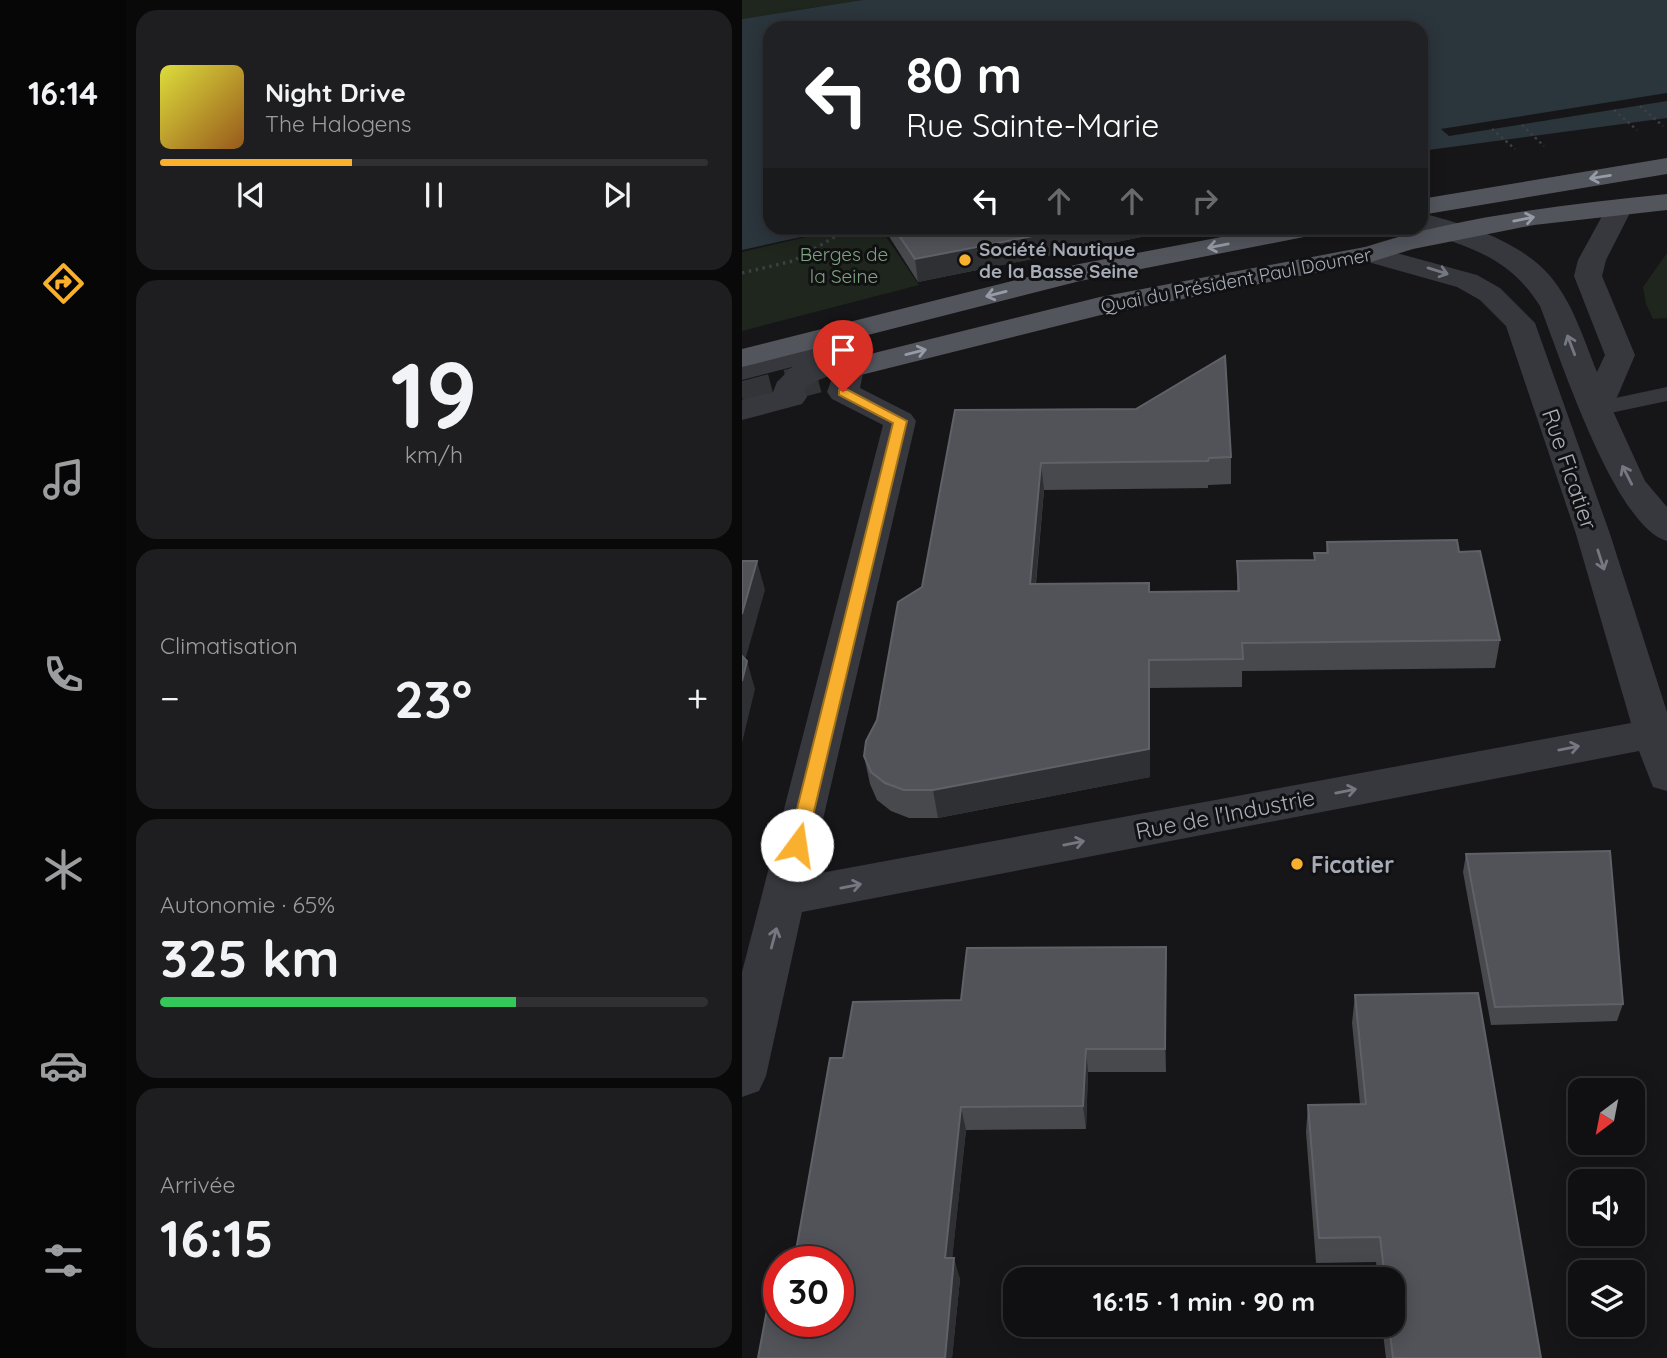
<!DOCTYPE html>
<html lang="fr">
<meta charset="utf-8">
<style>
:root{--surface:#101012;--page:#1e1e20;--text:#f1f3f6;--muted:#9c9d9f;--line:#303032;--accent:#f8b02e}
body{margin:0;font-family:Quicksand,sans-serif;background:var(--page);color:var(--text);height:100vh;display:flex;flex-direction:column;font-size:26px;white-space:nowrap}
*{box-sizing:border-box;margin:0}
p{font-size:23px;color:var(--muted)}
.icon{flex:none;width:38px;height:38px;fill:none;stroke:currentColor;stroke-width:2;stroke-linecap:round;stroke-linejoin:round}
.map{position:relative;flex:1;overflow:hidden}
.drawer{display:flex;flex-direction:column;gap:10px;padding:10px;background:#09090a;width:616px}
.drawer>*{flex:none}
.top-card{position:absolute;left:21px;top:21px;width:665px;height:214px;border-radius:21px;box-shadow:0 4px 18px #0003,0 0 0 2px var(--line);background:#202124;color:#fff;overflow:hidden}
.needle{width:46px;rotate:212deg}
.buttons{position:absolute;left:826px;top:1078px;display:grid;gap:14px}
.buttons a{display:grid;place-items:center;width:77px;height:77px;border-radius:14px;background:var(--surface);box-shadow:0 4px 18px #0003,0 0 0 2px var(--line);font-size:35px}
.speed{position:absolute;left:21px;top:1246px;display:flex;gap:14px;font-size:35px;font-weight:700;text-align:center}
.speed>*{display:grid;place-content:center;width:91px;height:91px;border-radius:50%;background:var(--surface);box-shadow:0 4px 18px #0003,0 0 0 2px var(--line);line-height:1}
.speed .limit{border:10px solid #d22;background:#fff;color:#111}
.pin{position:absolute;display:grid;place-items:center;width:60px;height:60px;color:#fff;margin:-72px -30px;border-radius:50% 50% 50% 0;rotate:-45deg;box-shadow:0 0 7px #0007}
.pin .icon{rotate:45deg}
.me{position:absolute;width:77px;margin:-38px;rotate:14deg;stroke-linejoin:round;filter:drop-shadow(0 0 5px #0008)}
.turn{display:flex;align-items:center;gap:24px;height:147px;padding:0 28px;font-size:32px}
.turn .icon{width:91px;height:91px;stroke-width:2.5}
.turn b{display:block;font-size:49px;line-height:60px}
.lanes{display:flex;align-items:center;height:66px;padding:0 28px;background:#0003;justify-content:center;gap:35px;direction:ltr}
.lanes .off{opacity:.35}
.big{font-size:52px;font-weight:800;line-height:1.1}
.drawer .tile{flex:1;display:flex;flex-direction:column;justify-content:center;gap:10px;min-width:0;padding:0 24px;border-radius:21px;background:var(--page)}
.drawer .dial{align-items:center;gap:0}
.dial b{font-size:91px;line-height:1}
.song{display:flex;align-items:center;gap:21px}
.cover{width:84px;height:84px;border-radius:10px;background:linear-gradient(135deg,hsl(60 70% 55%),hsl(30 70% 35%))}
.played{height:7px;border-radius:4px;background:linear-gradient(90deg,var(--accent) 35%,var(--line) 35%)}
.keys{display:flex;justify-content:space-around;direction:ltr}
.heat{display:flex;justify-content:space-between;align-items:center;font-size:38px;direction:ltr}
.charge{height:10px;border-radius:5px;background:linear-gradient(90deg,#34c759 65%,var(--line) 0)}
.trip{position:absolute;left:261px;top:1267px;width:402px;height:70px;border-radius:21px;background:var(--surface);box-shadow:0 4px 18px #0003,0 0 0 2px var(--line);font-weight:800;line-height:70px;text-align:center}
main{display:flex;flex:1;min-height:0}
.tab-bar{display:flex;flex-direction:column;width:126px;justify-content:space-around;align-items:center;background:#060607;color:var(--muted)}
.tab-bar .icon{width:49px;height:49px}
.tab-bar .selected{color:var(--accent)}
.tab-bar b{font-size:32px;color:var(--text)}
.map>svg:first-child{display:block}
.green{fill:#1e261e}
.water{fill:#2b353c}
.pier{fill:#161618}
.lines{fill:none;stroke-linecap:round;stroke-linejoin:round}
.primary-tunnel{stroke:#333438;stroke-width:31;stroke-dasharray:31 16;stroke-linecap:butt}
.path-far1{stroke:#3d3f44;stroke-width:2.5;stroke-dasharray:2.5 3.5;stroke-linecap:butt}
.path{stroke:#3d3f44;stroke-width:3.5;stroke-dasharray:2.5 4.5;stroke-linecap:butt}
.service{fill:#37383d;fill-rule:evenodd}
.pedestrian{fill:#37383d;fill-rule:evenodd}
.minor{fill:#37383d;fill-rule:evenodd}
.primary{fill:#52555c;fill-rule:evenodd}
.wall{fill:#47494d}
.shaded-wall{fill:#2f3033}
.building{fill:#525359;stroke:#5f6168;stroke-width:2;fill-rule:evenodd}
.oneway{stroke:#969ba6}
.oneway2{stroke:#757881}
.route{fill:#f8b02e;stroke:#a1721e;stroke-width:2}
.poi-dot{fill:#f8b02e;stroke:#111113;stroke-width:2.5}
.labels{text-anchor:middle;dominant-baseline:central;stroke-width:6;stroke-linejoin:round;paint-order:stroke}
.far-poi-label{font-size:19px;font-weight:bold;fill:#a7adb8;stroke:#111113;text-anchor:start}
.far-park-label{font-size:19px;fill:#7ea47f;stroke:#111113}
.far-street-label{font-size:19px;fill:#a7adb8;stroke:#111113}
.street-label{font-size:23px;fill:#a7adb8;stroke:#111113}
.poi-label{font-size:23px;font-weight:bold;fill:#a7adb8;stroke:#111113;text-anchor:start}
</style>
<main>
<nav class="tab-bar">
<b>16:14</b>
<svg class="icon selected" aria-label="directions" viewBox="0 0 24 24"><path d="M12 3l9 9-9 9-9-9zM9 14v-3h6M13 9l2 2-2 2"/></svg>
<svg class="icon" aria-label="music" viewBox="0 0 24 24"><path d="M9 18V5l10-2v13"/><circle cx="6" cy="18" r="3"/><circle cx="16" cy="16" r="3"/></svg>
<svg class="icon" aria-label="phone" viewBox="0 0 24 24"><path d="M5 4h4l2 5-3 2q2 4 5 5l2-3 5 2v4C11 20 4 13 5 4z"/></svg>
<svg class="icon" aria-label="climate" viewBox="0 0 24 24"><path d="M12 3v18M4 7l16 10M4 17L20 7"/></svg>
<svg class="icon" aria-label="car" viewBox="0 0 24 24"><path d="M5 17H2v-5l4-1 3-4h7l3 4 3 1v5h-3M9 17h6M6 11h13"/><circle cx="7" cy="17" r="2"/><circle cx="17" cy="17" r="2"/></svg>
<svg class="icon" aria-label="filters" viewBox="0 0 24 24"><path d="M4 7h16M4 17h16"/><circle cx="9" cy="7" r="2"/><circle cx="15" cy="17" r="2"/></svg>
</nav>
<section class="drawer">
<div class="tile">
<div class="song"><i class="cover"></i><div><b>Night Drive</b><p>The Halogens</p></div></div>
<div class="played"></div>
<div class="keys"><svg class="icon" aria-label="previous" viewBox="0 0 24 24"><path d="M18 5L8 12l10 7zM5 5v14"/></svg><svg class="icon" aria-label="pause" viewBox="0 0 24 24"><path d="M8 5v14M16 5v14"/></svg><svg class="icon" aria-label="next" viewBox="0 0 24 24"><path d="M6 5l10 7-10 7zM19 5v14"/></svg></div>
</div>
<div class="tile dial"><b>19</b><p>km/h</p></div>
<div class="tile"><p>Climatisation</p>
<div class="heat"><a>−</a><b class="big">23°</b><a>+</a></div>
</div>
<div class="tile"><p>Autonomie · 65%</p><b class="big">325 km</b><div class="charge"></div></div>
<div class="tile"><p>Arrivée</p><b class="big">16:15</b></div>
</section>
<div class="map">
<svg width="925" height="1358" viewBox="0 0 925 1358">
<rect width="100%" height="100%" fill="#161618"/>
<path class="green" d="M0,0H120L0,19Z
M81,228H138L177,285L0,331V252L82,233Z
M925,253V318L911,319L904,304L901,287Z"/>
<path class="water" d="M120,0H925V118L679,151V28H28V228H100L0,250V19Z"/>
<path class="pier" d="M925,93V101L707,136L699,129Z"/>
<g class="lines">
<path class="primary-tunnel" d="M0,397L107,369"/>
<path class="path-far1" d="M898,106L921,126
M872,110L895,130
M780,125L802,146
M750,129L773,149
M100,233L108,228"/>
<path class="path" d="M0,273L51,261L103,231"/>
<path class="service" d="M925,387V401L854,416L845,414L842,409L845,404Z"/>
<path class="pedestrian" d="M77,342L88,345L98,366C90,379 72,378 62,390L65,397L60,404L0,420V400L31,392L35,382L50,367L0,380V362Z"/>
<path class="minor" d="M877,201L887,203L890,209L864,260L860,276L893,355L870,409L903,481L925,507V541C873,527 818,357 798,306C766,255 725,247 671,228H679V213C723,224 778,241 808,276C831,303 842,340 855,372L863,355L832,276L836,260L864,209L867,203Z
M629,246L735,275L758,288L793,323L868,534L925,712V791L911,787L897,751L60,912L24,1076L17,1091L0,1097V972L141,425L90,399L85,392L96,362L107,360L118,362L122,369L118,388L169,414L174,421L68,875L889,723L834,534L764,326L738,300L715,287L619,260L615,254L619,248Z"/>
<path class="primary" d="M925,158V174L679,215V199Z
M925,194V210L792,225L671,249L629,262L359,315L107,378L96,376L92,369L96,362L358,297L623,247C720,215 824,205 925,194Z
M527,228H581L577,234L567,236L338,281L0,367V349L337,264Z"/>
</g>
<path class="wall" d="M146,228H444L176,282L148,238Z
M213,410L489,457V484L466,485V488L302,490L294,584L408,592L495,591V561L572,560V553H584L585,542L717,552L758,640L753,668L500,671V687L408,688V777L196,818H167L149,811L135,800L128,784L122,756L180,587Z
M724,854L881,1004L875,1021L749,1025L721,872Z
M424,970V1072H346L344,1129L224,1130L210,1258L218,1279L210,1358H16L52,1262L101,1058L219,1000Z
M613,995L799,1358H644L640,1325H651V1279H636L634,1262L574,1263L564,1132L566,1105L618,1104L610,1023Z"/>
<path class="shaded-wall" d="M332,228H444L176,282L173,259Z
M299,463L302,490L291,611L288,584Z
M15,561L23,590L0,671V614Z
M407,660L408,688V777L196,818L191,790Z
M5,661L13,689L0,743V681Z
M424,947V1072L423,1049Z
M344,1049L346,1072L344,1129L341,1106Z
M219,1107L224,1130L208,1279L203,1258Z
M212,1258L218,1279L210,1358H203Z"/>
<path class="building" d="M152,228H332L173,259Z
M483,356L489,457L467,458L466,461L299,463L288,584L407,583V592L497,591L495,561L573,560L572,553H586L585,542L715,540L717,552L738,551L758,640L500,643L501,659L407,660V749L191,790H162L143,783L129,772L122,756L124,741L135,720L156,602L180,587L213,410L394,409Z
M0,561H15L0,614Z
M0,656L5,661L0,681Z
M868,851L881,1004L753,1007L724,854Z
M424,947L423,1049H344L341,1106L219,1107L203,1258H212L203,1358H16L34,1261L52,1262L88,1058H101L111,1002L219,1000L225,948ZM37,1262H96V1321H37Z
M736,993L799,1358H651L647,1325H651V1279H643L638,1237L577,1238L566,1105L624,1104L613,995Z"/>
<defs><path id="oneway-shaft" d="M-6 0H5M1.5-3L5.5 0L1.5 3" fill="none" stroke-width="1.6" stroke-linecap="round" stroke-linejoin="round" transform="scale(1.75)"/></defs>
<g class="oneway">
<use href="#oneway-shaft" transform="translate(858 177) rotate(171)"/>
<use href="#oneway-shaft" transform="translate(782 219) rotate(-11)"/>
<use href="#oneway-shaft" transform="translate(476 246) rotate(169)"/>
<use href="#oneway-shaft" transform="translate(254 294) rotate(166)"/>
<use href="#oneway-shaft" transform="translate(174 352) rotate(-14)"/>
</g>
<g class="oneway2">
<use href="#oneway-shaft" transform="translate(696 271) rotate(17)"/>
<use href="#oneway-shaft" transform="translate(829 345) rotate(-111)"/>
<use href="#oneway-shaft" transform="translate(885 475) rotate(-117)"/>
<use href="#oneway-shaft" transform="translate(859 560) rotate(72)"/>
<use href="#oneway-shaft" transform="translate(827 748) rotate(-11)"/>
<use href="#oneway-shaft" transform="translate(604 791) rotate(-11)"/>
<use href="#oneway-shaft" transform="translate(332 843) rotate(-11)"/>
<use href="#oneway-shaft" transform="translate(109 886) rotate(-11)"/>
<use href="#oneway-shaft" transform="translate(32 938) rotate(-75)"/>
</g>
<path class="route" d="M97,390H106L165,421L64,845L55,852L46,845L151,423L97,395Z"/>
<g class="poi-dot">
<circle cx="223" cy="260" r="7"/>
<circle cx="555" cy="864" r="7"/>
</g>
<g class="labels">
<g class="far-poi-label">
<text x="237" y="249">Société Nautique<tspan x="237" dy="22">de la Basse Seine</tspan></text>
</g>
<g class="far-park-label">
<text x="102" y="254">Berges de<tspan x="102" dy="22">la Seine</tspan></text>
</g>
<g class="far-street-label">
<text transform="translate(494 280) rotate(-11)">Quai du Président Paul Doumer</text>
</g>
<g class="street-label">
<text transform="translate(828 469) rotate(71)">Rue Ficatier</text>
<text transform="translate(483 814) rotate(-11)">Rue de l'Industrie</text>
</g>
<g class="poi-label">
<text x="569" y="864">Ficatier</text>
</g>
</g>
</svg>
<div class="buttons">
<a><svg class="needle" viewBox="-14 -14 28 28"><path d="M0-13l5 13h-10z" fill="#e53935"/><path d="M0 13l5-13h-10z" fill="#9c9d9f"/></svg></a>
<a><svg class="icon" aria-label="sound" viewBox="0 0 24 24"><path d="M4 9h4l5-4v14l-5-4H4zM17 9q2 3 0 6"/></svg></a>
<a><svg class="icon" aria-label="layers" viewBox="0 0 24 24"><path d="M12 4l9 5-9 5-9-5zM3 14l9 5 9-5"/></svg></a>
</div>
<div class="speed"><div class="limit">30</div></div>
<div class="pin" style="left:101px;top:392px;background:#d93025"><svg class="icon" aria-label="arrive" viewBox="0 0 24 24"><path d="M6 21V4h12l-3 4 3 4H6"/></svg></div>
<svg class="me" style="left:55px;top:845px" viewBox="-20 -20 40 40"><circle r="19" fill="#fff"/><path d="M0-13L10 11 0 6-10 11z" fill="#f8b02e"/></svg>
<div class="trip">16:15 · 1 min · 90 m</div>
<div class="top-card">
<div class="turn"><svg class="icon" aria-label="left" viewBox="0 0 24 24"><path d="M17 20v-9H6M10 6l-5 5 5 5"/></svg><div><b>80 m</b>Rue Sainte-Marie</div></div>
<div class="lanes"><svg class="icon" aria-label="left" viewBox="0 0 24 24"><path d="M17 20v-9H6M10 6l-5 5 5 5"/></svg><svg class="icon off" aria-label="ahead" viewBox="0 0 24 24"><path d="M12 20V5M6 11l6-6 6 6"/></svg><svg class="icon off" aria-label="ahead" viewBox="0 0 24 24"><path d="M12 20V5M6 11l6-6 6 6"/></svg><svg class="icon off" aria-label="right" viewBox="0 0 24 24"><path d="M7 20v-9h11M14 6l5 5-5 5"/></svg></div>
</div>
</div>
</main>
